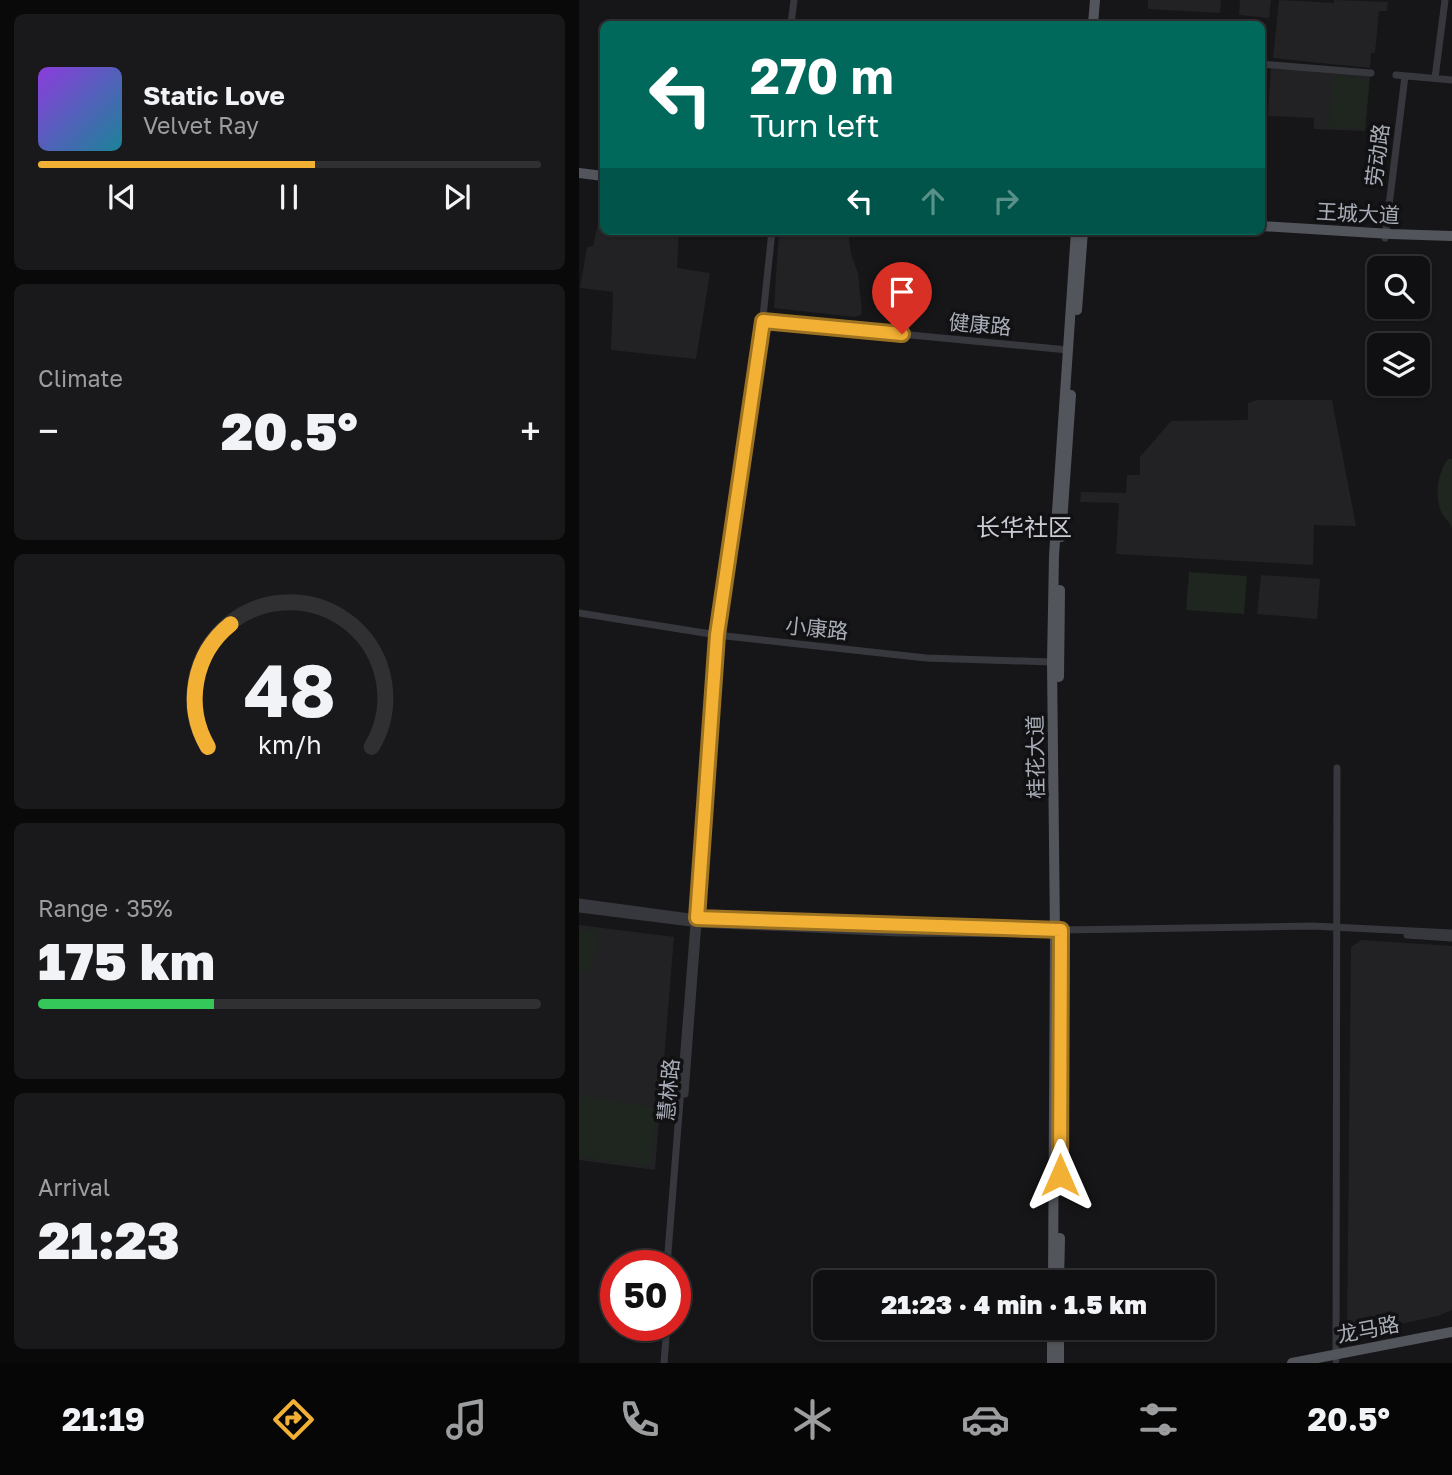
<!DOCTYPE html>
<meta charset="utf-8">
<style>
:root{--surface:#101012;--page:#19191b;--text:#f1f3f6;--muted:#9c9d9f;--line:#303032;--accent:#f2b134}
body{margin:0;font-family:"Golos Text","Noto Sans SC",sans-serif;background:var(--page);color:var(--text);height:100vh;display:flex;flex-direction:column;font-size:26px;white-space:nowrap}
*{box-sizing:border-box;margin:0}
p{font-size:23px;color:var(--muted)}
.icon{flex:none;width:38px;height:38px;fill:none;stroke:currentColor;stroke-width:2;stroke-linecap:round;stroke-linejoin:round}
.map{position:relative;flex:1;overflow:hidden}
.sheet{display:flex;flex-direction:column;gap:14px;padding:14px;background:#09090a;width:579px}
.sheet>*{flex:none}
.top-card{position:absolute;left:21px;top:21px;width:665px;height:214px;border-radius:10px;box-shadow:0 2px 5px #0004,0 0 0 2px var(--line);background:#00695c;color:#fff;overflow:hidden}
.fabs{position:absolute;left:788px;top:256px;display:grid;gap:14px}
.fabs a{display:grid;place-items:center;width:63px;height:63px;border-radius:10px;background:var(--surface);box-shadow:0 2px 5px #0004,0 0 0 2px var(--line);font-size:35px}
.speed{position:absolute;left:21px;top:1250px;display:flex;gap:14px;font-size:35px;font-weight:700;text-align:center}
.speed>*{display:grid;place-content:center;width:91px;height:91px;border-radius:50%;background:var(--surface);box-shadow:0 2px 5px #0004,0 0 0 2px var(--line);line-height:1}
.speed .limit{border:10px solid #d22;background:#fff;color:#111}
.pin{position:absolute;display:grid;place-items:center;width:60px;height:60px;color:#fff;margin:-72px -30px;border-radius:50% 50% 50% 0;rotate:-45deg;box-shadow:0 0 7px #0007}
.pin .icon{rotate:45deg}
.me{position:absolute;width:77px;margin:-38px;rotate:0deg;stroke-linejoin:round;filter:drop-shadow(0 0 5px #0008)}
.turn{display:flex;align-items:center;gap:24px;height:147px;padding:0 35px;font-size:32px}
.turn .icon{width:91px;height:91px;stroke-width:2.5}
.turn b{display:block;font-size:49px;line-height:60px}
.lanes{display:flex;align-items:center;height:66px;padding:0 35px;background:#0003;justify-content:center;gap:35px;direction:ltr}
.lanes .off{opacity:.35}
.big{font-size:52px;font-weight:800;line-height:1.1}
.sheet .card{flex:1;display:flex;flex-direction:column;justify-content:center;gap:10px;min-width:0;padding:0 24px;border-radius:10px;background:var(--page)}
.sheet .dial{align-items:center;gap:0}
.dial svg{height:182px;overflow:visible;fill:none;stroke:var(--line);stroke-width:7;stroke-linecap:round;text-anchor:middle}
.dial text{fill:var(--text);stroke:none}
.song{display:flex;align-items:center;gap:21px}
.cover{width:84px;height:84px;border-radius:10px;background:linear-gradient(135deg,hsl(270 70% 55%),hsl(190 70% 35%))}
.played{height:7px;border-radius:4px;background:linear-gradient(90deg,var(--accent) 55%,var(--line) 55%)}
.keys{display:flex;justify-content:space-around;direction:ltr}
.heat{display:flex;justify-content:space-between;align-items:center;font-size:38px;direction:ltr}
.charge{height:10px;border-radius:5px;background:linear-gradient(90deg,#34c759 35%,var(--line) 0)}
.trip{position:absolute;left:234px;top:1270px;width:402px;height:70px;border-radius:10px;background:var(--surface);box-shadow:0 2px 5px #0004,0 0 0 2px var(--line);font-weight:800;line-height:70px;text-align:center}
.tabs{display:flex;height:112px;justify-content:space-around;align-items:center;background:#060607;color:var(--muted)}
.tabs .icon{width:49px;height:49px}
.tabs .on{color:var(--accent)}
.tabs b{font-size:32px;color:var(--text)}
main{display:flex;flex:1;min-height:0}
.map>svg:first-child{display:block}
.built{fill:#222225}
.green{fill:#1e261f}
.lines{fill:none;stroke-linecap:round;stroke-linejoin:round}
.minor{stroke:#37383d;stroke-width:7}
.major{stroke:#53555c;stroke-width:10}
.route-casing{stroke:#9d7322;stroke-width:18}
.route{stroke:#f2b134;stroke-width:12}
.labels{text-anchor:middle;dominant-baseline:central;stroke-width:7;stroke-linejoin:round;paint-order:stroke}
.street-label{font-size:21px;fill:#a8adb8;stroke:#111113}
.quarter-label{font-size:24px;fill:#c9ccd4;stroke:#111113}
</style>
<main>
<section class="sheet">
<div class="card">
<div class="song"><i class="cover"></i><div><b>Static Love</b><p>Velvet Ray</p></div></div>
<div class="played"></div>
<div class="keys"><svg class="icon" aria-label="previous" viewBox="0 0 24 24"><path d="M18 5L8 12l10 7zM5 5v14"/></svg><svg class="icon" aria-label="pause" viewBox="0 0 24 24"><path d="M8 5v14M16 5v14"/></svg><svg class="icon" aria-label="next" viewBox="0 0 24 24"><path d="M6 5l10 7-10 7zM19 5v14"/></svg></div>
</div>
<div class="card"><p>Climate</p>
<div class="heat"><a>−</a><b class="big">20.5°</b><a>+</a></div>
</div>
<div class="card dial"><svg viewBox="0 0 100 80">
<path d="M14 69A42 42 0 1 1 86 69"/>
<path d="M14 69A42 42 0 0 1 24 15" stroke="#f2b134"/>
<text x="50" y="56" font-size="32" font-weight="700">48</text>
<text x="50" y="72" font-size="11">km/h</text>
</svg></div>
<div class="card"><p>Range · 35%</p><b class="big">175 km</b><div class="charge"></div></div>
<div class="card"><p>Arrival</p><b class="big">21:23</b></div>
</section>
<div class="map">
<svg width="873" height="1363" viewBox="0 0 873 1363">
<rect width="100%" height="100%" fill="#161618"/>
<path class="built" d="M569,0H642L641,13L569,9Z
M661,0H692L690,18L660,15Z
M700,0L755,3V0L809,2L808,11H800L796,53H792L791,68L694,58Z
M692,66L791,76L786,131L735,129V118L689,116Z
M24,200V231H100L98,268L131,273L117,359L32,350L34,292L1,288L8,247L14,246Z
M200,231H269L272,254L279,273L283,314L276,317L195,308Z
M678,400H753L777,526L735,525L734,565L537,554L540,503L501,502L502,492L547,493L548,475H561V457L592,421L669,420V403Z
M682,575L741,579L738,619L678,614Z
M0,925L95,937L76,1170L0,1160Z
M782,940L873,946V1310L859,1316L773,1334L768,1330L772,947Z"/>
<path class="green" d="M754,75L790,79L786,130L749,127Z
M869,459H873V528C870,521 863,516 861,509C856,493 859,472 869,459Z
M610,572L668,576L665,614L607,610Z
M0,930L18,932L13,971L0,970Z
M0,1095L77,1108L72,1166L0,1157Z"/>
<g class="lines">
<path class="minor" d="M212,24L215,0
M682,64L792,73
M817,75L873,80
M856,78L866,0
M806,238L826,76
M184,321L489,350
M0,613L138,635L347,658L473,662
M0,902L118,918L321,926L482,930L733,926L873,933
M0,909L120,924L321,933L480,934
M828,935L873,938
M106,1094L119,922
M88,1265L115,924L118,918L138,635L183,326L193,231
M757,1360L758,768
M85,1363L88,1325"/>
<path class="major" d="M514,24L516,0
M0,173L24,176
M682,226L812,234L873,236
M498,310L504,231
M482,537L492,395
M480,677L481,590
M474,1283L476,934L473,662L475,556L497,231
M480,1283L481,1238
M473,1363V1328
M480,1363V1328
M713,1363L873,1332"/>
</g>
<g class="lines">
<g class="route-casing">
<path id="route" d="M323,334L184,321L138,635L118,918L482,930L481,1175"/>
</g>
<use href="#route" class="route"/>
</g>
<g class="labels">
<g class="street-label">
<text transform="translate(798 155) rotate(-83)">劳动路</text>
<text transform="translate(779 213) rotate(3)">王城大道</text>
<text transform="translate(401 324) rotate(5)">健康路</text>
<text transform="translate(238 628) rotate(6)">小康路</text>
<text transform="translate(456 757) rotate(-91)">桂花大道</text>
<text transform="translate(89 1090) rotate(-85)">慧林路</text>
<text transform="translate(789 1329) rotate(-11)">龙马路</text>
</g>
<g class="quarter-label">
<text x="445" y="526">长华社区</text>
</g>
</g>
</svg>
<div class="fabs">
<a><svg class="icon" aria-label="search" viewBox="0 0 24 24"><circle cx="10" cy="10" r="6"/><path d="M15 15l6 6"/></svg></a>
<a><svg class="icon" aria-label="layers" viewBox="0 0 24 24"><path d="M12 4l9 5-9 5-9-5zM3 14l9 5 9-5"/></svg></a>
</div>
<div class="speed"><div class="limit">50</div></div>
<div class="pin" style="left:323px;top:334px;background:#d93025"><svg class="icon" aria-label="arrive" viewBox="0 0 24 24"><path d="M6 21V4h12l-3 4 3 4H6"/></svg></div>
<svg class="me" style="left:481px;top:1175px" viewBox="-20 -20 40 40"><path d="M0-17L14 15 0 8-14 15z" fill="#f2b134" stroke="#fff" stroke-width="4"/></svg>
<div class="trip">21:23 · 4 min · 1.5 km</div>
<div class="top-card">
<div class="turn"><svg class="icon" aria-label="left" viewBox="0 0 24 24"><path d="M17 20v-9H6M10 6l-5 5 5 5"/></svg><div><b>270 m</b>Turn left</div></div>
<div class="lanes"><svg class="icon" aria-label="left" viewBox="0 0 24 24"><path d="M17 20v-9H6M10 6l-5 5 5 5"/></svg><svg class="icon off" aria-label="ahead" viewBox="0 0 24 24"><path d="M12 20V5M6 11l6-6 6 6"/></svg><svg class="icon off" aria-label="right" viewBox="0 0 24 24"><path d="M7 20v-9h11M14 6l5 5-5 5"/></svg></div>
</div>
</div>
</main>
<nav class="tabs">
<b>21:19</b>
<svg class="icon on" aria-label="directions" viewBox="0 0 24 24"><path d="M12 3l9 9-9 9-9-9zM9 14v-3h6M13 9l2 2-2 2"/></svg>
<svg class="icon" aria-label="music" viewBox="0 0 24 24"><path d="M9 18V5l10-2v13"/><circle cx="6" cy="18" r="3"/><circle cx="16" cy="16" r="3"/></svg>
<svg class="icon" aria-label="phone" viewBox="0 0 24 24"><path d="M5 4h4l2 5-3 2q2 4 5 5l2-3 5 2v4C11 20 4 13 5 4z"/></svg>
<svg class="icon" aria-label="climate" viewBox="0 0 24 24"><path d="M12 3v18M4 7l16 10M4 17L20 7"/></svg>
<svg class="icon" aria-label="car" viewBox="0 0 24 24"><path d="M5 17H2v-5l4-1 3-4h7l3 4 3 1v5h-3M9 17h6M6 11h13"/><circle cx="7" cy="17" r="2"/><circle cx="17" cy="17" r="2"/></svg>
<svg class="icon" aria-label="filters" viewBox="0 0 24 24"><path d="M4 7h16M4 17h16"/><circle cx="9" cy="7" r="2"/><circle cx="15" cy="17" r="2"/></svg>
<b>20.5°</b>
</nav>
